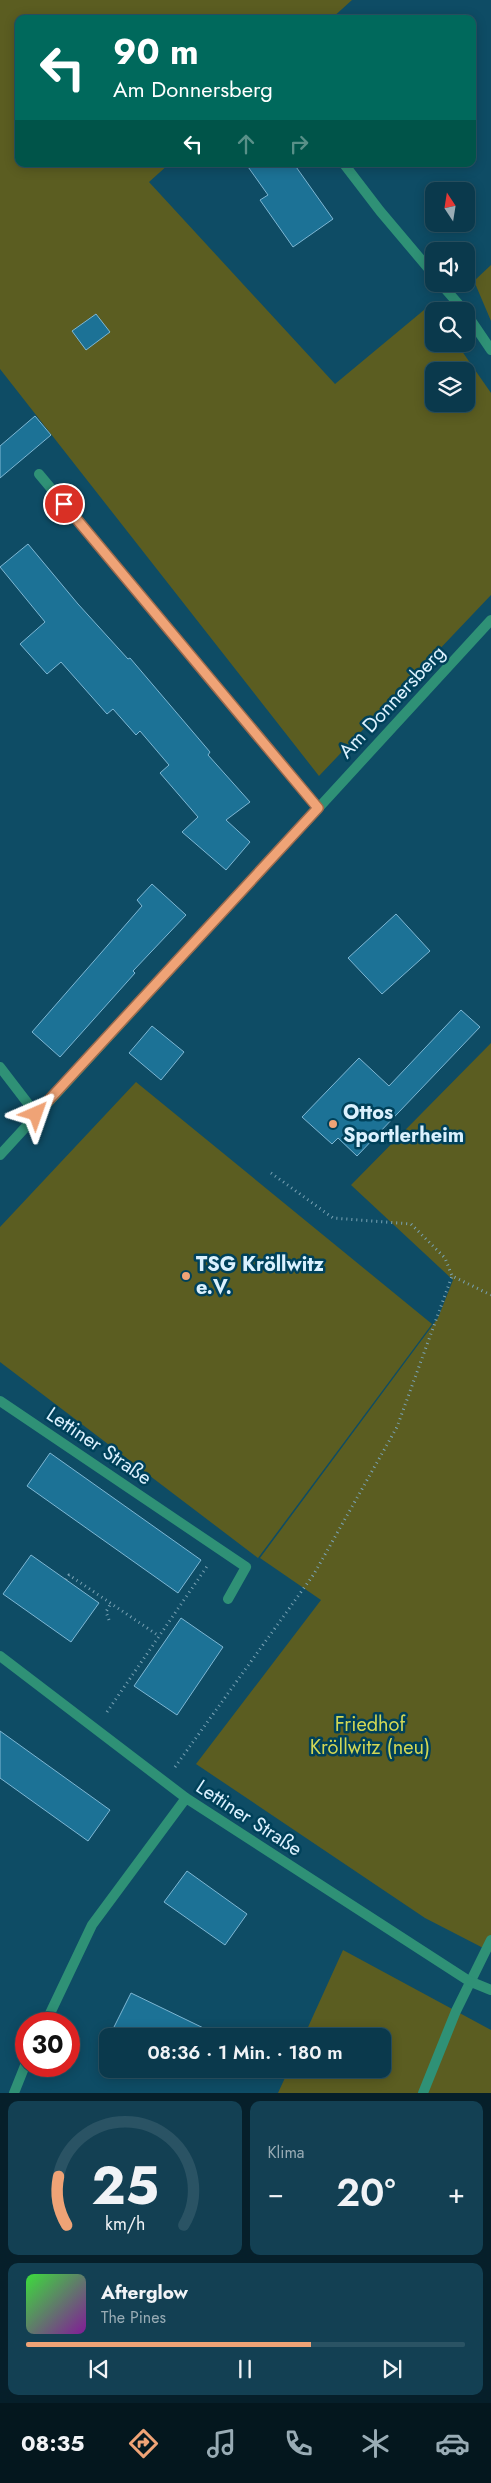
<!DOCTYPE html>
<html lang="de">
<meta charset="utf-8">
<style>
:root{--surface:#0a394c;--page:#134053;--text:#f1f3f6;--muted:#99acb5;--line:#2a5364;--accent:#efa376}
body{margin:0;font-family:Jost,sans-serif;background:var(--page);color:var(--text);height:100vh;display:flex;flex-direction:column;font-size:19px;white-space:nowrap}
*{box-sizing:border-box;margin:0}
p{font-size:16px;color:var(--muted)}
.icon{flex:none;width:28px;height:28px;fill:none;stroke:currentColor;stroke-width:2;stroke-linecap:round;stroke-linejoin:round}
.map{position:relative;height:2093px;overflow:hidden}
.sheet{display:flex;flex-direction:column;gap:8px;padding:8px;background:#061f2a;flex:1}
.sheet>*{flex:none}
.hud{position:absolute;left:15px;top:15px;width:461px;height:152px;border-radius:10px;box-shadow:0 2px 12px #0003,0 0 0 1px var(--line);background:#00695c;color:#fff;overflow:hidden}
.needle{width:32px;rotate:348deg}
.fabs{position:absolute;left:425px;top:182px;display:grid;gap:10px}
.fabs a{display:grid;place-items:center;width:50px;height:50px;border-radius:10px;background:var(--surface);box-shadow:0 2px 12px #0003,0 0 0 1px var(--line);font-size:25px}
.speed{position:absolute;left:15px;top:2012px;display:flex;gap:10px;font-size:25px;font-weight:700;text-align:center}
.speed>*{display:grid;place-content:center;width:65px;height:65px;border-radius:50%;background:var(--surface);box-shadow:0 2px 12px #0003,0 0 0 1px var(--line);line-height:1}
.speed .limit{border:8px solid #d22;background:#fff;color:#111}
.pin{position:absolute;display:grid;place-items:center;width:42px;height:42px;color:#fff;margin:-21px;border:2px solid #fff;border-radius:50%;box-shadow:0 1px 5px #0007}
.me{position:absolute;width:55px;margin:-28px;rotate:43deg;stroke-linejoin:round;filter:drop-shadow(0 0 4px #0008)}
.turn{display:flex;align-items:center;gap:18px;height:105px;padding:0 15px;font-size:22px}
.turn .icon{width:65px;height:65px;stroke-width:2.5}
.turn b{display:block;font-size:35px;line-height:42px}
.lanes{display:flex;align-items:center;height:48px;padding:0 15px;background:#0003;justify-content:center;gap:25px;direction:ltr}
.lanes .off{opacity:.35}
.big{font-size:38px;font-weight:600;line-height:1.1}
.sheet .widget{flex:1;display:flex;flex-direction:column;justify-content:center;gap:8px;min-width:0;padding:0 18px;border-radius:10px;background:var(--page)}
.sheet .dial{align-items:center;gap:0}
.dial svg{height:130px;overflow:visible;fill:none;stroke:var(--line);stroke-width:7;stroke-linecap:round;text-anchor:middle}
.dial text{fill:var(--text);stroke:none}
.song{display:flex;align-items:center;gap:15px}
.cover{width:60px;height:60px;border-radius:8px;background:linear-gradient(135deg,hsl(120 70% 55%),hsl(290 70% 35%))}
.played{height:5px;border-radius:2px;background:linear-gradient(90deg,var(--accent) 65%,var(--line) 65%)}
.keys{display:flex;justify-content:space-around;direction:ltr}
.heat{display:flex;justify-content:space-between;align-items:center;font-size:28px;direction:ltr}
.sheet .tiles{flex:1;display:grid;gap:8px;grid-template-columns:1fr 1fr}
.widget:last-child{grid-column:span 2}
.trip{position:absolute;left:99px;top:2028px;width:292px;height:50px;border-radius:10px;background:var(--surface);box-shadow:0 2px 12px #0003,0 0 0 1px var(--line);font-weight:600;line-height:50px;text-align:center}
.menu{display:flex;height:80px;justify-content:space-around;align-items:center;background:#04171e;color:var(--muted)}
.menu .icon{width:35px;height:35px}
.menu .selected{color:var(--accent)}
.menu b{font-size:22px;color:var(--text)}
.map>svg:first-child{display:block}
.green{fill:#5b5d21;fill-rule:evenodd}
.building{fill:#1c7296;stroke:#7eb7d4}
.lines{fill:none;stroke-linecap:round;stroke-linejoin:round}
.path{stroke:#7aa3b5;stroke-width:3;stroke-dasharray:1 4;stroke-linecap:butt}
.lane{stroke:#2f9176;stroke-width:10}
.street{stroke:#2f9176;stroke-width:10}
.route-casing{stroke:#9b6a4d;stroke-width:12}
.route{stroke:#efa376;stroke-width:9}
.poi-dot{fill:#efa376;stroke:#00415a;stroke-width:2}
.labels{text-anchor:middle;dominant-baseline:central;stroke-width:5;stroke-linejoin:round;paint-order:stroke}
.street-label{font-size:20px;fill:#dbf1fe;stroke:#00415a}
.poi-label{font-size:20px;font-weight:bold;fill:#dbf1fe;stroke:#00415a;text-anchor:start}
.park-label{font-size:20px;fill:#d1d755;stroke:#00415a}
</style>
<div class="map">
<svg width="491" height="2093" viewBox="0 0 491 2093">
<rect width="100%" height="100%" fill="#0e4c65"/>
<path class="green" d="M0,0H352L331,19H19V164H169L149,182L335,384L430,305L434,311V344H457L491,393V595L319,776L0,369ZM434,371H466V404H434Z
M491,265V321L474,281Z
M491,1043V1952L425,1918L196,1764L321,1600L260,1558L438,1318L453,1280L351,1185Z
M136,1082L432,1324L258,1558L0,1362V1227Z
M343,1950L491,2030V2093H278L289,2069H382V2036H304Z"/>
<path class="building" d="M246,164H294L333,219L293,247L260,200L268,195Z
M96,314L110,332L86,350L72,331Z
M35,416L51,435L0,478V446Z
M28,544L78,604L128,659L130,658L210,752L208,755L250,802L226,820L250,842L226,870L182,832L198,817L160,773L169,765L140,731L136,735L113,709L107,714L61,662L47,674L20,644L45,622L0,567Z
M152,884L186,915L133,971L135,973L60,1057L32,1032L142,906L137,900Z
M396,914L430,951L382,994L348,958Z
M461,1010L480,1027L357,1156L338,1138L332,1144L302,1117L359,1058L389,1086Z
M152,1026L184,1052L161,1080L129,1053Z
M50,1453L201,1560L178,1593L27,1486Z
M31,1555L99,1603L71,1642L3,1594Z
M181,1618L223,1647L177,1715L134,1686Z
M0,1731L110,1810L88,1841L0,1778Z
M187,1871L247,1914L225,1945L164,1902Z
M131,1993L220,2036H128L113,2029Z"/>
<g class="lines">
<path class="path" d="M271,1173L333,1218L411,1224L445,1258L452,1276L491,1295
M66,1580L69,1575L159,1636
M109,1620L106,1612L111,1603
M107,1712L208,1565
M175,1767L314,1574L397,1427L452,1276"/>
<path class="lane" d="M344,164L380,211L434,275
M441,284L461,307
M423,2093L456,2011L491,1940"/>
<path class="street" d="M466,313L491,350
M39,474L318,808
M0,1067L36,1114
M0,1155L491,620
M0,1401L246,1567L228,1599
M0,1656L186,1798L469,1981L491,1990
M45,2024L92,1925L186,1798
M14,2093L26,2063"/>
</g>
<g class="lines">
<g class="route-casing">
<path id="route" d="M36,1114L318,808L64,504"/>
</g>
<use href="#route" class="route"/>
</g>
<g class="poi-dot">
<circle cx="333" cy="1124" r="5"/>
<circle cx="186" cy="1276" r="5"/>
</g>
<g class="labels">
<g class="street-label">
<text transform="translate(392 702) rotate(-47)">Am Donnersberg</text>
<text transform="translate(99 1446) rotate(34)">Lettiner Straße</text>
<text transform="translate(249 1818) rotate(33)">Lettiner Straße</text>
</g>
<g class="poi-label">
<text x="343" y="1112">Ottos<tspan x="343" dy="23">Sportlerheim</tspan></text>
<text x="196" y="1264">TSG Kröllwitz<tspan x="196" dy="23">e.V.</tspan></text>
</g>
<g class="park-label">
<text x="370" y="1724">Friedhof<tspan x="370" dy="23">Kröllwitz (neu)</tspan></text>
</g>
</g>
</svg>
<div class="fabs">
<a><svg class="needle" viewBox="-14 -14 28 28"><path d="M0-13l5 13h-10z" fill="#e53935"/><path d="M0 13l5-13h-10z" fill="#99acb5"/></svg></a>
<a><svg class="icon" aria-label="sound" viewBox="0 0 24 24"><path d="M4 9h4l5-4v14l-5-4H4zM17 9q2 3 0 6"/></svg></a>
<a><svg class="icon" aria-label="search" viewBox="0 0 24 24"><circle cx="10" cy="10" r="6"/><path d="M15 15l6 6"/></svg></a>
<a><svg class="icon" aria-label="layers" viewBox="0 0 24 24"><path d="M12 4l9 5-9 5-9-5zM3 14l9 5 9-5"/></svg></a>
</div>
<div class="speed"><div class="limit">30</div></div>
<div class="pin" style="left:64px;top:504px;background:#d93025"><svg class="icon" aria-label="arrive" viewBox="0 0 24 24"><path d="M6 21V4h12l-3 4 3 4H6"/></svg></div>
<svg class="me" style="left:36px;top:1114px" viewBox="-20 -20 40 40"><path d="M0-17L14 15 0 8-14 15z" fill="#efa376" stroke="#fff" stroke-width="4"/></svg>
<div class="trip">08:36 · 1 Min. · 180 m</div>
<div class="hud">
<div class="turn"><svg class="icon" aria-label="left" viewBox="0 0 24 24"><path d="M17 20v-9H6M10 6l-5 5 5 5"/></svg><div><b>90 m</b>Am Donnersberg</div></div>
<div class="lanes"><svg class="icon" aria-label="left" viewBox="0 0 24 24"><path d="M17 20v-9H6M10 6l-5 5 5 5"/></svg><svg class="icon off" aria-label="ahead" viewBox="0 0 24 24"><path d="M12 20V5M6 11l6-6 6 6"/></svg><svg class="icon off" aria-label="right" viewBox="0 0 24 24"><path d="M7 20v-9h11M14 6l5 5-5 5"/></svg></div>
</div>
</div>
<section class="sheet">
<div class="tiles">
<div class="widget dial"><svg viewBox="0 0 100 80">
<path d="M14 69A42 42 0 1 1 86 69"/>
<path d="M14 69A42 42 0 0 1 9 39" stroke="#efa376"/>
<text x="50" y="56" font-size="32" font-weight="700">25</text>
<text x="50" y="72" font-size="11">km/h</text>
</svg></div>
<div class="widget"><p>Klima</p>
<div class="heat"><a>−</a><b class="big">20°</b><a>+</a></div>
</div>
<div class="widget">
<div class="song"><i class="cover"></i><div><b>Afterglow</b><p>The Pines</p></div></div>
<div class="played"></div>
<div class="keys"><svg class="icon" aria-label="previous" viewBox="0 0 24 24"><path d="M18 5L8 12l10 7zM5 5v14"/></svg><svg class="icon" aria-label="pause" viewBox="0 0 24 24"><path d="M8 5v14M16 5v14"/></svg><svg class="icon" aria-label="next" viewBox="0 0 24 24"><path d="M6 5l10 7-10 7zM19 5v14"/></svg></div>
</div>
</div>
</section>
<nav class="menu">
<b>08:35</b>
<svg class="icon selected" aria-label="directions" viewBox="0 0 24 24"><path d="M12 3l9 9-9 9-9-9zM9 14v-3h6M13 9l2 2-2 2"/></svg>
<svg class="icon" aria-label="music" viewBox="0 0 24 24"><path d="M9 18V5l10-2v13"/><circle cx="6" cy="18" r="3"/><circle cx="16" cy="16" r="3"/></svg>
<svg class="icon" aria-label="phone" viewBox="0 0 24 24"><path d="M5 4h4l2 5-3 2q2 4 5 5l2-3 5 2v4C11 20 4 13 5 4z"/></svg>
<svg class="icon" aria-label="climate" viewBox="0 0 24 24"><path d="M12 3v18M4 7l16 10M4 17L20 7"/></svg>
<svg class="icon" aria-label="car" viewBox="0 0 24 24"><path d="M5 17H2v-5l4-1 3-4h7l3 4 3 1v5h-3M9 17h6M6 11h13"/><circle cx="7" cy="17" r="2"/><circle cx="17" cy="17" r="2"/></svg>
</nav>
